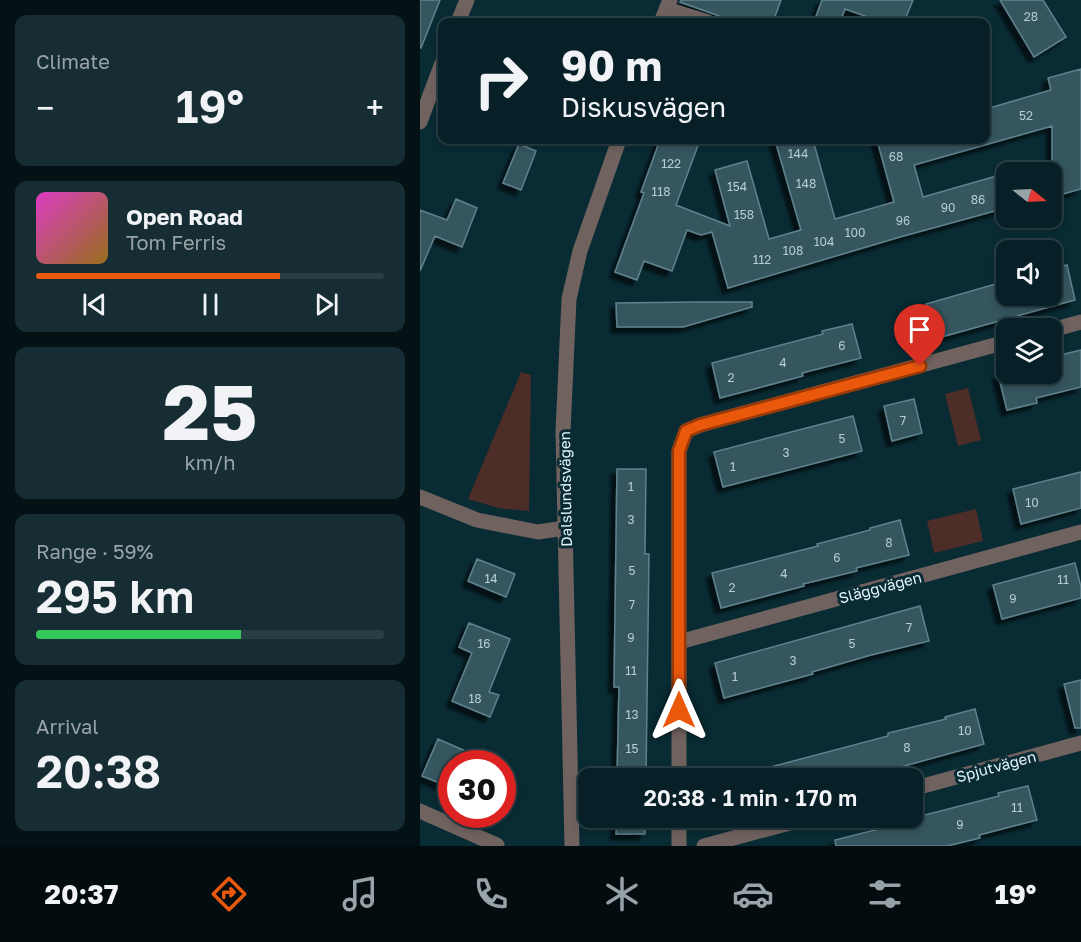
<!DOCTYPE html>
<meta charset="utf-8">
<style>
:root{--surface:#072027;--page:#152d33;--text:#f1f3f6;--muted:#98a3a7;--line:#283e44;--accent:#ea580c}
body{margin:0;font-family:"Golos Text",sans-serif;background:var(--page);color:var(--text);height:100vh;display:flex;flex-direction:column;font-size:22px;white-space:nowrap}
*{box-sizing:border-box;margin:0}
p{font-size:20px;color:var(--muted)}
.icon{flex:none;width:33px;height:33px;fill:none;stroke:currentColor;stroke-width:2;stroke-linecap:round;stroke-linejoin:round}
.map{position:relative;flex:1;overflow:hidden}
.panel{display:flex;flex-direction:column;gap:15px;padding:15px;background:#041215;width:420px}
.panel>*{flex:none}
.guide{position:absolute;left:18px;top:18px;width:552px;height:126px;border-radius:12px;box-shadow:0 3px 9px #0003,0 0 0 2px var(--line);background:#072027;color:var(--text);overflow:hidden}
.needle{width:39px;rotate:108deg}
.controls{position:absolute;left:576px;top:162px;display:grid;gap:12px}
.controls a{display:grid;place-items:center;width:66px;height:66px;border-radius:12px;background:var(--surface);box-shadow:0 3px 9px #0003,0 0 0 2px var(--line);font-size:30px}
.speed{position:absolute;left:18px;top:750px;display:flex;gap:12px;font-size:30px;font-weight:700;text-align:center}
.speed>*{display:grid;place-content:center;width:78px;height:78px;border-radius:50%;background:var(--surface);box-shadow:0 3px 9px #0003,0 0 0 2px var(--line);line-height:1}
.speed .limit{border:9px solid #d22;background:#fff;color:#111}
.pin{position:absolute;display:grid;place-items:center;width:51px;height:51px;color:#fff;margin:-62px -26px;border-radius:50% 50% 50% 0;rotate:-45deg;box-shadow:0 0 6px #0007}
.pin .icon{rotate:45deg}
.me{position:absolute;width:66px;margin:-33px;rotate:0deg;stroke-linejoin:round;filter:drop-shadow(0 0 4px #0008)}
.turn{display:flex;align-items:center;gap:21px;height:126px;padding:0 24px;font-size:27px}
.turn .icon{width:78px;height:78px;stroke-width:2.5}
.turn b{display:block;font-size:42px;line-height:51px}
.big{font-size:45px;font-weight:600;line-height:1.1}
.panel .widget{flex:1;display:flex;flex-direction:column;justify-content:center;gap:9px;min-width:0;padding:0 21px;border-radius:12px;background:var(--page)}
.panel .dial{align-items:center;gap:0}
.dial b{font-size:78px;line-height:1}
.song{display:flex;align-items:center;gap:18px}
.cover{width:72px;height:72px;border-radius:9px;background:linear-gradient(135deg,hsl(310 70% 55%),hsl(40 70% 35%))}
.played{height:6px;border-radius:3px;background:linear-gradient(90deg,var(--accent) 70%,var(--line) 70%)}
.keys{display:flex;justify-content:space-around;direction:ltr}
.heat{display:flex;justify-content:space-between;align-items:center;font-size:33px;direction:ltr}
.charge{height:9px;border-radius:4px;background:linear-gradient(90deg,#34c759 59%,var(--line) 0)}
.trip{position:absolute;left:158px;top:768px;width:345px;height:60px;border-radius:12px;background:var(--surface);box-shadow:0 3px 9px #0003,0 0 0 2px var(--line);font-weight:600;line-height:60px;text-align:center}
.tab-bar{display:flex;height:96px;justify-content:space-around;align-items:center;background:#030d10;color:var(--muted)}
.tab-bar .icon{width:42px;height:42px}
.tab-bar .selected{color:var(--accent)}
.tab-bar b{font-size:27px;color:var(--text)}
main{display:flex;flex:1;min-height:0}
.map>svg:first-child{display:block}
.green{fill:#4d2d27}
.building{fill:#34555f;stroke:#60828d;stroke-width:1.5;filter:url(#shadow)}
.lines{fill:none;stroke-linecap:round;stroke-linejoin:round}
.minor{stroke:#70625f;stroke-width:15}
.route-casing{stroke:#983908;stroke-width:15}
.route{stroke:#ea580c;stroke-width:10}
.labels{text-anchor:middle;dominant-baseline:central;stroke-width:6;stroke-linejoin:round;paint-order:stroke}
.number-label{font-size:12px;fill:#b7cdd4}
.street-label{font-size:15px;fill:#e3f5fb;stroke:#092b34}
</style>
<main>
<section class="panel">
<div class="widget"><p>Climate</p>
<div class="heat"><a>−</a><b class="big">19°</b><a>+</a></div>
</div>
<div class="widget">
<div class="song"><i class="cover"></i><div><b>Open Road</b><p>Tom Ferris</p></div></div>
<div class="played"></div>
<div class="keys"><svg class="icon" aria-label="previous" viewBox="0 0 24 24"><path d="M18 5L8 12l10 7zM5 5v14"/></svg><svg class="icon" aria-label="pause" viewBox="0 0 24 24"><path d="M8 5v14M16 5v14"/></svg><svg class="icon" aria-label="next" viewBox="0 0 24 24"><path d="M6 5l10 7-10 7zM19 5v14"/></svg></div>
</div>
<div class="widget dial"><b>25</b><p>km/h</p></div>
<div class="widget"><p>Range · 59%</p><b class="big">295 km</b><div class="charge"></div></div>
<div class="widget"><p>Arrival</p><b class="big">20:38</b></div>
</section>
<div class="map">
<svg width="661" height="846" viewBox="0 0 661 846">
<defs>
<filter id="shadow"><feDropShadow dx="-5.5" dy="5.5" stdDeviation="1.5" flood-color="#0009"/></filter>
</defs>
<rect width="100%" height="100%" fill="#092b34"/>
<path class="green" d="M101,372L111,375L109,511L78,508L48,499Z
M548,388L561,440L538,446L525,394Z
M556,509L563,541L514,553L507,521Z"/>
<path class="building" d="M0,0H20L1,48H0Z
M261,0H361L353,22H316L260,2Z
M402,0H493L484,22H462L425,9L420,22H394Z
M580,0H623L646,37L614,57Z
M661,69V189L632,197V126L494,165L503,197L580,175L586,197V208L480,237L308,288L292,232L281,235L267,230L252,271L224,261L217,280L195,272L224,193L221,192L240,140H280L256,205L310,226L295,170L327,161L349,239L381,230L355,140H393L415,219L474,202L457,140H566V109L631,90L628,78Z
M99,144L116,151L101,190L83,183Z
M36,199L57,208L42,247L15,236L0,271V210L27,220Z
M647,265L655,300L514,339L506,304L586,281V296H632V269Z
M275,302H332V307L263,327H197L196,303Z
M432,324L441,358L382,373L383,376L300,398L292,363L403,334L402,331Z
M661,350V387L616,398L617,403L587,410L578,374H640L636,356Z
M494,399L502,433L472,441L464,406Z
M433,416L442,451L303,487L294,452Z
M197,469H226L225,554H229L226,778H197L199,687H194Z
M661,472V508L601,524L593,489Z
M480,520L489,555L436,568L437,571L383,584L384,586L301,608L292,573L398,546L397,544L450,530V528Z
M57,559L95,574L86,597L48,581Z
M655,563L661,587V598L582,619L573,585Z
M500,606L509,641L451,655L392,672L393,674L304,698L295,663Z
M49,623L90,639L69,692L79,695L70,717L32,701L52,653L39,647Z
M661,680V728H655L644,684Z
M555,709L564,744L448,776L449,778H329L328,773L468,736V733L526,719L525,717Z
M18,739L75,764H32V788L2,776Z
M608,786L617,820L559,835L560,838L527,846H416L415,840L463,828L462,826L579,796L578,793Z
M197,818H225V834H196Z"/>
<g class="lines">
<path class="minor" d="M246,9L288,22
M38,22L47,0
M241,22L250,0
M0,122L22,63
M632,330L661,322
M0,497L57,520L118,532L145,528
M259,642L661,532
M259,778V451L266,431L280,425L586,342
M492,789L661,743
M0,811L77,845
M259,818V846
M152,846L143,432L149,299L160,251L199,140
M284,846L388,818"/>
</g>
<g class="lines">
<g class="route-casing">
<path id="route" d="M259,710V451L266,431L280,425L500,366"/>
</g>
<use href="#route" class="route"/>
</g>
<g class="labels">
<g class="number-label">
<text x="611" y="16">28</text>
<text x="606" y="115">52</text>
<text x="378" y="153">144</text>
<text x="476" y="156">68</text>
<text x="251" y="163">122</text>
<text x="386" y="183">148</text>
<text x="317" y="186">154</text>
<text x="241" y="191">118</text>
<text x="558" y="199">86</text>
<text x="528" y="207">90</text>
<text x="324" y="214">158</text>
<text x="483" y="220">96</text>
<text x="435" y="232">100</text>
<text x="404" y="241">104</text>
<text x="373" y="250">108</text>
<text x="342" y="259">112</text>
<text x="422" y="345">6</text>
<text x="363" y="362">4</text>
<text x="311" y="377">2</text>
<text x="483" y="420">7</text>
<text x="422" y="438">5</text>
<text x="366" y="452">3</text>
<text x="313" y="466">1</text>
<text x="211" y="486">1</text>
<text x="612" y="502">10</text>
<text x="211" y="519">3</text>
<text x="469" y="542">8</text>
<text x="417" y="557">6</text>
<text x="212" y="570">5</text>
<text x="364" y="573">4</text>
<text x="71" y="578">14</text>
<text x="643" y="579">11</text>
<text x="312" y="587">2</text>
<text x="593" y="598">9</text>
<text x="212" y="604">7</text>
<text x="489" y="627">7</text>
<text x="211" y="637">9</text>
<text x="64" y="643">16</text>
<text x="432" y="643">5</text>
<text x="373" y="660">3</text>
<text x="211" y="670">11</text>
<text x="315" y="676">1</text>
<text x="55" y="698">18</text>
<text x="212" y="714">13</text>
<text x="545" y="730">10</text>
<text x="487" y="747">8</text>
<text x="212" y="748">15</text>
<text x="597" y="807">11</text>
<text x="540" y="824">9</text>
</g>
<g class="street-label">
<text transform="translate(145 489) rotate(-91)">Dalslundsvägen</text>
<text transform="translate(460 587) rotate(-15)">Släggvägen</text>
<text transform="translate(576 766) rotate(-15)">Spjutvägen</text>
</g>
</g>
</svg>
<div class="controls">
<a><svg class="needle" viewBox="-14 -14 28 28"><path d="M0-13l5 13h-10z" fill="#e53935"/><path d="M0 13l5-13h-10z" fill="#98a3a7"/></svg></a>
<a><svg class="icon" aria-label="sound" viewBox="0 0 24 24"><path d="M4 9h4l5-4v14l-5-4H4zM17 9q2 3 0 6"/></svg></a>
<a><svg class="icon" aria-label="layers" viewBox="0 0 24 24"><path d="M12 4l9 5-9 5-9-5zM3 14l9 5 9-5"/></svg></a>
</div>
<div class="speed"><div class="limit">30</div></div>
<div class="pin" style="left:500px;top:366px;background:#d93025"><svg class="icon" aria-label="arrive" viewBox="0 0 24 24"><path d="M6 21V4h12l-3 4 3 4H6"/></svg></div>
<svg class="me" style="left:259px;top:710px" viewBox="-20 -20 40 40"><path d="M0-17L14 15 0 8-14 15z" fill="#ea580c" stroke="#fff" stroke-width="4"/></svg>
<div class="trip">20:38 · 1 min · 170 m</div>
<div class="guide">
<div class="turn"><svg class="icon" aria-label="right" viewBox="0 0 24 24"><path d="M7 20v-9h11M14 6l5 5-5 5"/></svg><div><b>90 m</b>Diskusvägen</div></div>
</div>
</div>
</main>
<nav class="tab-bar">
<b>20:37</b>
<svg class="icon selected" aria-label="directions" viewBox="0 0 24 24"><path d="M12 3l9 9-9 9-9-9zM9 14v-3h6M13 9l2 2-2 2"/></svg>
<svg class="icon" aria-label="music" viewBox="0 0 24 24"><path d="M9 18V5l10-2v13"/><circle cx="6" cy="18" r="3"/><circle cx="16" cy="16" r="3"/></svg>
<svg class="icon" aria-label="phone" viewBox="0 0 24 24"><path d="M5 4h4l2 5-3 2q2 4 5 5l2-3 5 2v4C11 20 4 13 5 4z"/></svg>
<svg class="icon" aria-label="climate" viewBox="0 0 24 24"><path d="M12 3v18M4 7l16 10M4 17L20 7"/></svg>
<svg class="icon" aria-label="car" viewBox="0 0 24 24"><path d="M5 17H2v-5l4-1 3-4h7l3 4 3 1v5h-3M9 17h6M6 11h13"/><circle cx="7" cy="17" r="2"/><circle cx="17" cy="17" r="2"/></svg>
<svg class="icon" aria-label="filters" viewBox="0 0 24 24"><path d="M4 7h16M4 17h16"/><circle cx="9" cy="7" r="2"/><circle cx="15" cy="17" r="2"/></svg>
<b>19°</b>
</nav>
